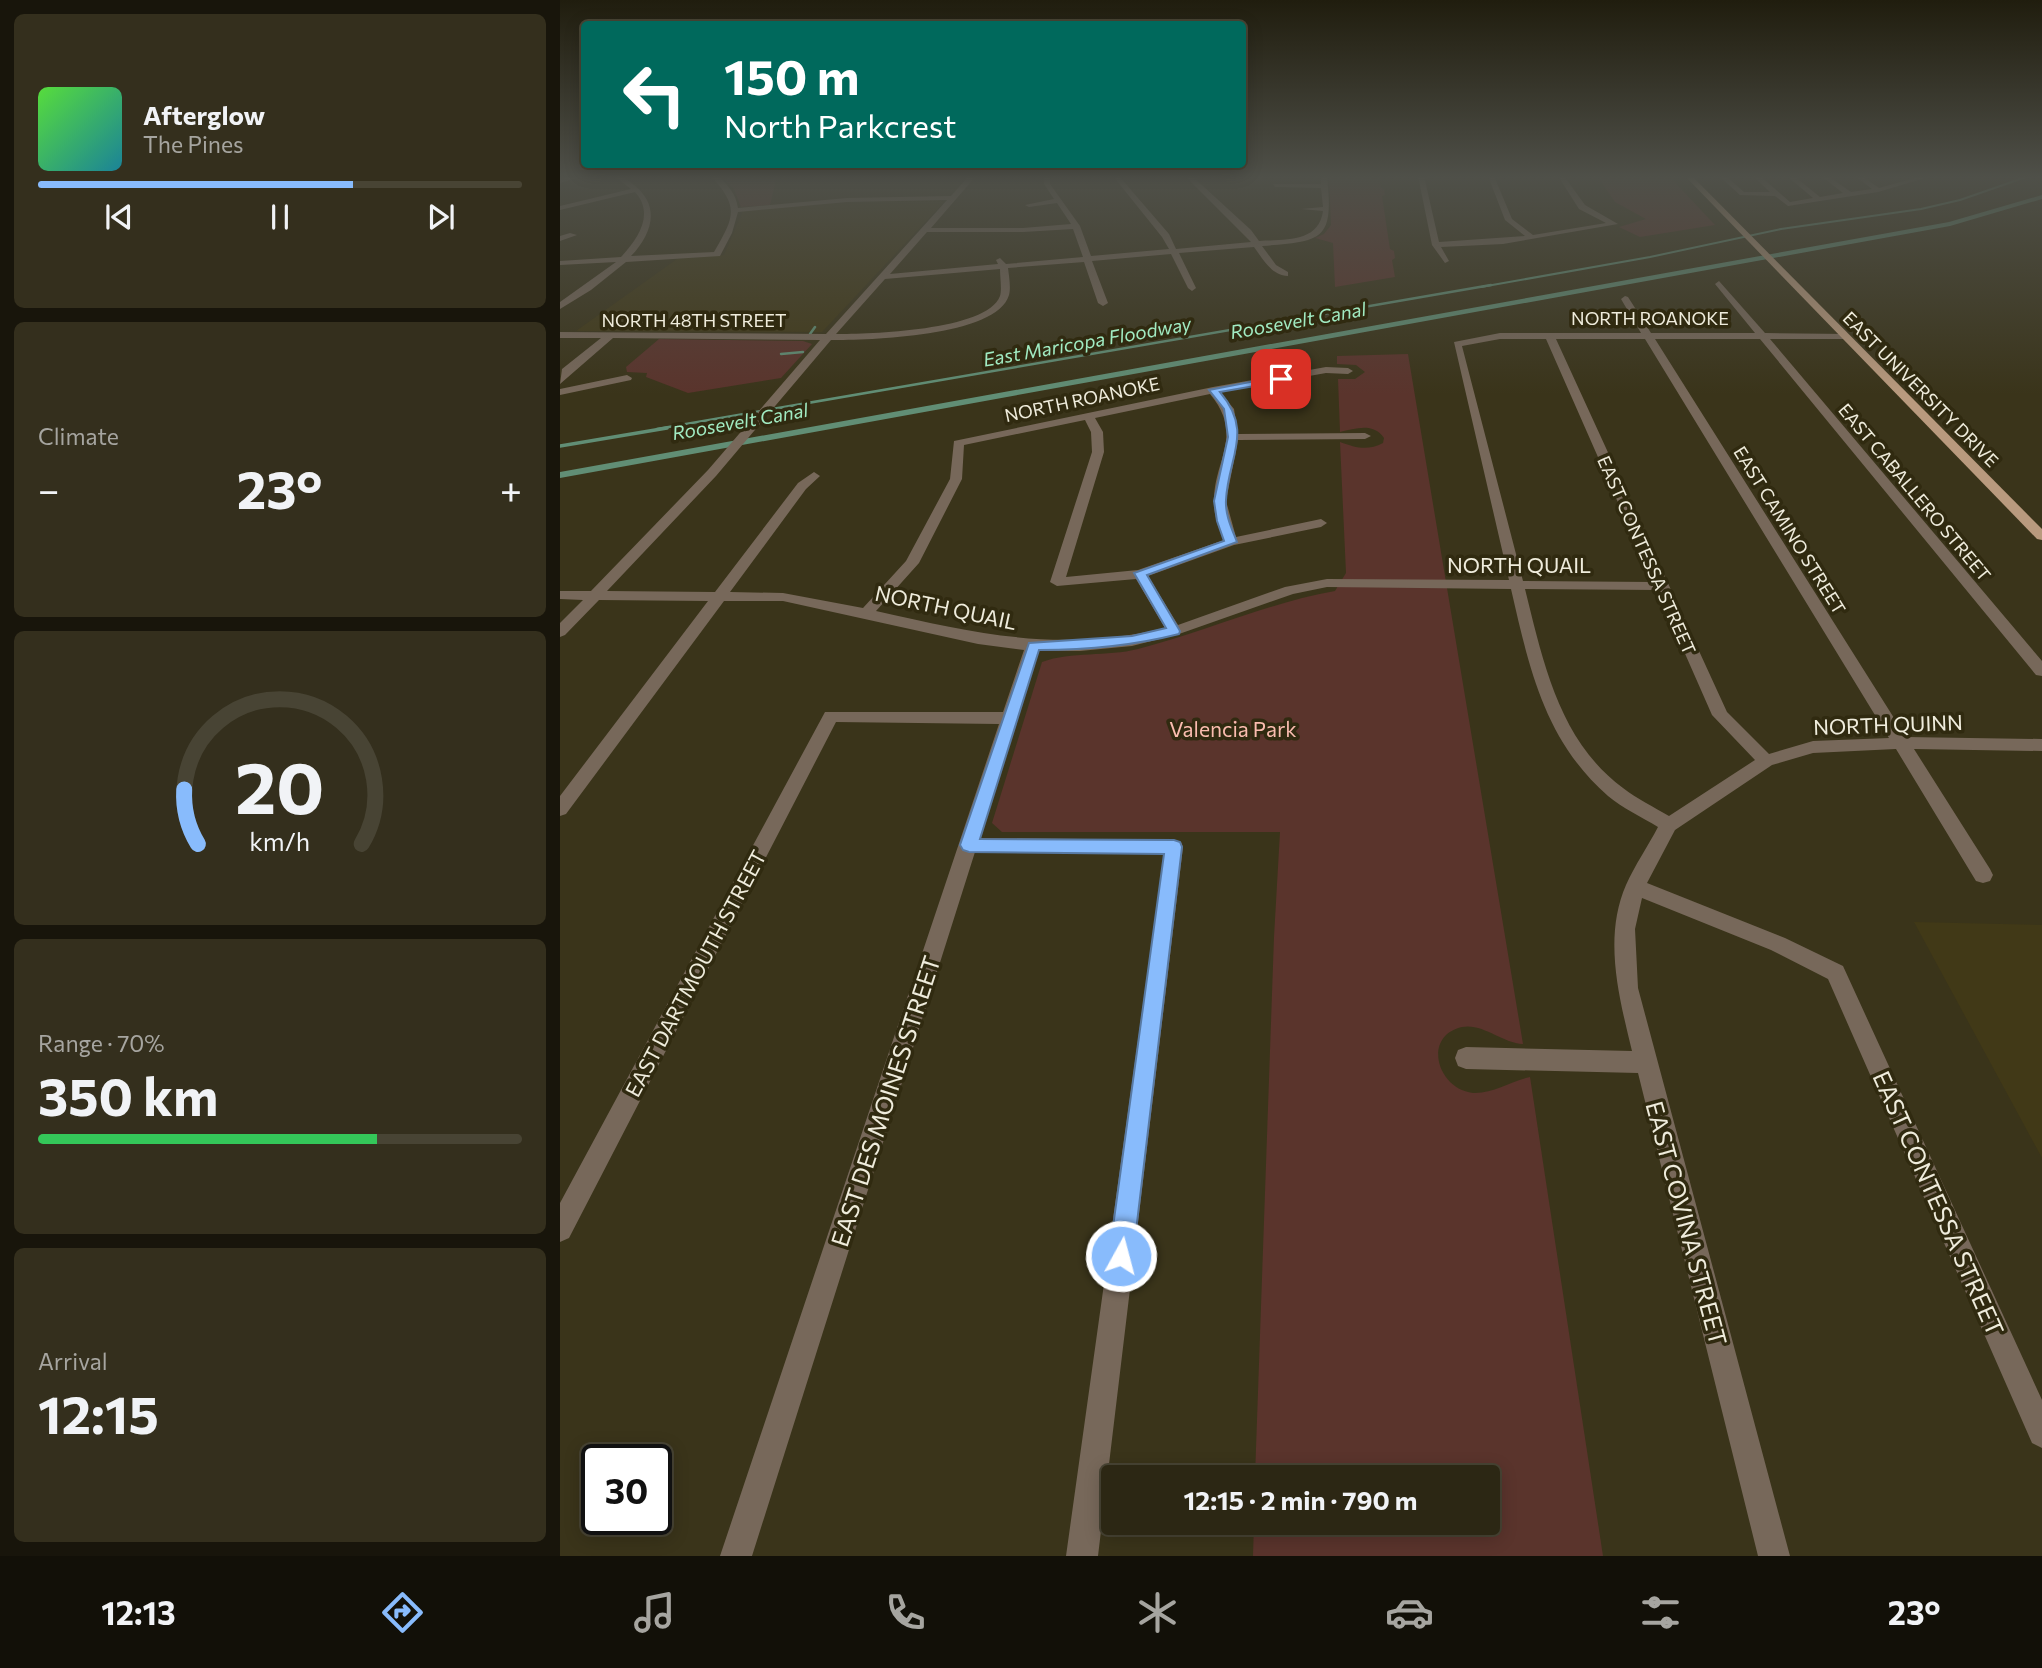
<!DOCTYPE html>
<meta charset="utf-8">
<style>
:root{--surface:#2c2714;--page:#342f1d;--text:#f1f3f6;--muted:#a6a5a0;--line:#484434;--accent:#88bbfc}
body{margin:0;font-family:Commissioner,sans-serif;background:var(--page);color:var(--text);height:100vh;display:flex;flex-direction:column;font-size:26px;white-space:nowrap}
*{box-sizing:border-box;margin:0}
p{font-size:23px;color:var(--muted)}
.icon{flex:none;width:38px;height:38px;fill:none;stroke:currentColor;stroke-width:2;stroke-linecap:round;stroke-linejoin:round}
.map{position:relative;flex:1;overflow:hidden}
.side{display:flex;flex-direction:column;gap:14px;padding:14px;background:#18150b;width:560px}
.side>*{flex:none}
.hud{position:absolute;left:21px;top:21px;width:665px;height:147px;border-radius:7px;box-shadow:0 4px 18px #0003,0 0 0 2px var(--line);background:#00695c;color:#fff;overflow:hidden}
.speed{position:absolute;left:21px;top:1444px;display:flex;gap:14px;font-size:35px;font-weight:700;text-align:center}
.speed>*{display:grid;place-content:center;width:91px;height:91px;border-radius:50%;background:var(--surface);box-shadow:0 4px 18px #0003,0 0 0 2px var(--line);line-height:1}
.speed .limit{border:4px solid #111;border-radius:10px;background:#fff;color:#111}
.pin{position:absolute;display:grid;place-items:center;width:60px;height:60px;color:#fff;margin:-30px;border-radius:14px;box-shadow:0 4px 10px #0006}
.me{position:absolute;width:77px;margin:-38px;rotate:7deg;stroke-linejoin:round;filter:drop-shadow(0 0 5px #0008)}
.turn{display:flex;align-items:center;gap:24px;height:147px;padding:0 28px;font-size:32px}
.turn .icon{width:91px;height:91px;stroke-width:2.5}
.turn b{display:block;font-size:49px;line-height:60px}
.big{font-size:52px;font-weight:700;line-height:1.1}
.side .tile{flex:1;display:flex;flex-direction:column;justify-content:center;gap:10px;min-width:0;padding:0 24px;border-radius:10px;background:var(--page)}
.side .dial{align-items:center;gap:0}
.dial svg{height:182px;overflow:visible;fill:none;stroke:var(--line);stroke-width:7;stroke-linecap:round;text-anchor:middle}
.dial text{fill:var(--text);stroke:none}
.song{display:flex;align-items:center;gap:21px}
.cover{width:84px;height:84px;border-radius:10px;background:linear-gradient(135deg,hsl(110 70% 55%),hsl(190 70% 35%))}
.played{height:7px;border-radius:4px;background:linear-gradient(90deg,var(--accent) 65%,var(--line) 65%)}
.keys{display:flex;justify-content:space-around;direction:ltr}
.heat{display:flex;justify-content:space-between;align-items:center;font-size:38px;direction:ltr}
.charge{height:10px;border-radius:5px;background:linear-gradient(90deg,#34c759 70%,var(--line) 0)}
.trip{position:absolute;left:541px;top:1465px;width:399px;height:70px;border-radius:7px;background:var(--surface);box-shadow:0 4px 18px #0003,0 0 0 2px var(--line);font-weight:700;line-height:70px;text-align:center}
.dock{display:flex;height:112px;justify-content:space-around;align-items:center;background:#121008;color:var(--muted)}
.dock .icon{width:49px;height:49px}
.dock .selected{color:var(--accent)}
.dock b{font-size:32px;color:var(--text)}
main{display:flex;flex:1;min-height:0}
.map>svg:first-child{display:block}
.built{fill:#413917}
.green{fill:#5a342c}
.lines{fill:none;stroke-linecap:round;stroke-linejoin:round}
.stream-far2{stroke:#618e75;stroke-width:2}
.stream-far1{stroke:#618e75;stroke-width:2.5}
.stream{stroke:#618e75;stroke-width:3.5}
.canal{fill:#618e75;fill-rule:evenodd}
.minor{fill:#77685a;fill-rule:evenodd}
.major{fill:#b99a7e;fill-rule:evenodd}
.route{fill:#88bbfc;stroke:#587aa4;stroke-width:2}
.labels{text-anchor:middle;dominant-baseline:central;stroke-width:7;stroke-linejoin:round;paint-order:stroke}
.far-street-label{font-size:18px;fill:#efecdc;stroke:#302a10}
.far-water-label{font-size:19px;font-style:italic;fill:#a1ebc2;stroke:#302a10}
.street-label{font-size:21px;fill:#efecdc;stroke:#302a10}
.park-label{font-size:21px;fill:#fabcaf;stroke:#302a10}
.near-street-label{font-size:24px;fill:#efecdc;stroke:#302a10}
</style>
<main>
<section class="side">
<div class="tile">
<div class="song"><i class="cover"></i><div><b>Afterglow</b><p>The Pines</p></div></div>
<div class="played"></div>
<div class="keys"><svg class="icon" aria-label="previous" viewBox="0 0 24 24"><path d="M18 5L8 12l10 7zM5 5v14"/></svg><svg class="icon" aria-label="pause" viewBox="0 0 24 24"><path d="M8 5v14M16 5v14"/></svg><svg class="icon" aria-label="next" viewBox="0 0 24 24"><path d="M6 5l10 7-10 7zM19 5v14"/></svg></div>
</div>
<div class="tile"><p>Climate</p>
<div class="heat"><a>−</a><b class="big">23°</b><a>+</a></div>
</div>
<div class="tile dial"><svg viewBox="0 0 100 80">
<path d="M14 69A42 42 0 1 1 86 69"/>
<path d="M14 69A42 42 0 0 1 8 45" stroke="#88bbfc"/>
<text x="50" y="56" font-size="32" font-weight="700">20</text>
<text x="50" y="72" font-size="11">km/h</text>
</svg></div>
<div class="tile"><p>Range · 70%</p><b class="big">350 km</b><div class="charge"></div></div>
<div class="tile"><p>Arrival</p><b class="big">12:15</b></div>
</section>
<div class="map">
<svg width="1482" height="1556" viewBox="0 0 1482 1556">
<rect width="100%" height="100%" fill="#3a341a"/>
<path class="built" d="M379,200L384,202L262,332L16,331L117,259L164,255L183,211L283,202Z
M1354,922L1482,925V1158Z"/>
<path class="green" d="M160,176H217L210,205L181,207L174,189Z
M769,176H819L821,188L824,189L825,195L822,196L830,249L834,251L835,258L832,260L835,277L775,287L773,243L755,238L764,234L771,225Z
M1037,176H1109L1155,225L1080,237L1059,227L1086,219L1055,202Z
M99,339L243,341L252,344L221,378L128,393L86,377L87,373L67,372L66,367Z
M848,354L963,1044C942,1043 923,1023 902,1027C862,1036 877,1089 913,1093C933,1094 951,1081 970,1077L1043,1556H693L694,1523L928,1522V1477H695L714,937L720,832H442L432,823L482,662C512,651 547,657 578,649C645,632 707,603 775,591L786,573L780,442C796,448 808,451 823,443L824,438C813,422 795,429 780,432L778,379H795L805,372L796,365L777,364V356Z"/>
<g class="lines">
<path class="stream-far2" d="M921,287L1090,257L1221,229L1361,209L1400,200L1469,176"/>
<path class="stream-far1" d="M250,334L255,327
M221,354L243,352
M97,429L931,285"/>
<path class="stream" d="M0,446L107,428"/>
<path class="canal" d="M1482,195V199L1390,226L0,478V472L1389,222Z"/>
<path class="minor" d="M13,176H24L0,183V179Z
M54,176C62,176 67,179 74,185C101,206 92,234 71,256L154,252C175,216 179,207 151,176H158C168,185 176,194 178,208L287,198L391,196L409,176H416L371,228H463L511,224L497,203L469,207L465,205L494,199L484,184V176H490V184L520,226L531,256L609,249L602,237L553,176H559L609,234L616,249L691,242L625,176H632L691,230L699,241C724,239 759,243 763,211L741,209L763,207L761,188L715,187L713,184H761V176H767C774,241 763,241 702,246L716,265L728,272V276C711,275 703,259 694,247L619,253L636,288L632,291L628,288L611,254L532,261L548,303L543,306L538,303L524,262L448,268C449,276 451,288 449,295C437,337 307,340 271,340L156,476L47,591L155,592L238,483L254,472L260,476L246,489L170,592L223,593L303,608L346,561L390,479L394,441L653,387L766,367L788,368L793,371L788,374L766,373L660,392L674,409L678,434L805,433L811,436L805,439L678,440L666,501L676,537L761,519L767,523L761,527L674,545L588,576L618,625L725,587L767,579L949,580L894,342L940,333H1081L1061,299L1065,296L1068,297L1091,333H1195L1155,284L1159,281L1205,333L1287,334V338L1284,339H1210L1482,661V676L1476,675L1200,339H1095L1346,737L1482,739V751L1354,749L1430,869L1433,875L1430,881L1423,883L1416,881L1336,749L1253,753L1212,765L1115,830L1087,883L1225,938L1283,966L1482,1400V1448L1472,1443L1268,979L1211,950L1082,898L1075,929L1078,988L1230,1556H1198L1078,1073L906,1069L898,1066L895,1058L898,1050L906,1047L1072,1051C1059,997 1043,938 1066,885C1075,865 1088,846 1098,827C1082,817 1062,808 1048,796C984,740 969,667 951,589L767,587L733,594L619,634L572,646L520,651H479L420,838L614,840L621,842L623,847L538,1556H506L604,854L415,852L192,1556H160L439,724L276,722L9,1238L0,1242V1203L265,712H443L464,650L418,644L223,601H164L6,814L0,816V796L148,601L39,600L5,635L0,637V623L23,600L0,599V591H31L148,470L260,340L53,338L0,384L2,369L41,338H0V332L266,334L387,200L287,202L178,212L172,233L160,256L66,262L31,290L0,309V302L56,262L0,265V261L61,257C78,239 95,214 75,192L0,210V206L71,189ZM513,229L523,257L446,264L440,258L436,260L438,264L330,274L367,232H463ZM440,269C440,277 442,289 440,296C427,331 308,334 276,334L325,279ZM940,339H986L1093,582L963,581L902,346ZM996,339H1085L1329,738L1253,741L1209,754L1167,712ZM650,394C685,436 653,460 654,503C654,516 659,528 664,540L578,570L506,577L544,452L543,432L535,418ZM525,420L531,432L532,452L490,582L497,586L576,579L605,628C499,653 419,634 316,611L359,563L402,479L404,445ZM965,589L1097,590L1152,715L1195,760L1109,816C1094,807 1077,799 1063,788C999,741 983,661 965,589Z
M858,176H864L879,242L965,236L945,220L928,176H934L952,219L973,235L1046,223L1019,209L998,176H1004L1025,205L1058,224L943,244L881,247L889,261L885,263L872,245Z
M1159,176H1166L1184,192H1210L1193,176H1200L1230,202L1253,198L1227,176H1234L1260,197L1283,193L1261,176H1268L1291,192L1312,189L1295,176H1302L1319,188L1362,176H1372L1318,192L1228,206L1215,196L1180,195Z
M10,233L17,235L0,241V236Z
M67,375L72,378L71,380L0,395V389Z"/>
<path class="major" d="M1125,176H1132L1482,529V540L1477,539Z"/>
</g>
<linearGradient id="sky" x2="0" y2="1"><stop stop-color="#201d0e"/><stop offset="0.45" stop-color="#4f5049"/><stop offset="1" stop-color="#4f5049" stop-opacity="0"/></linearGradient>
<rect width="1482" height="394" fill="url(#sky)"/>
<path class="route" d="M721,376L725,379L724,381L660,392C694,432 668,457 666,500C665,515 672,529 677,542L587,575L620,631L619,634C572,646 527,650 479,650L420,839L614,840L620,842L622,847L573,1256L569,1264L561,1268L552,1264L549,1256L604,854L409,852L403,850L400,845L469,643L572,636L606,628L574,573L664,541L657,521L654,501L668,437L664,409L649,390Z"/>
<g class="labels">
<g class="far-street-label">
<text x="1090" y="318">NORTH ROANOKE</text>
<text x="134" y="320">NORTH 48TH STREET</text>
<text transform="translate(1361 389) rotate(45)">EAST UNIVERSITY DRIVE</text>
<text transform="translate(522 399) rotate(-12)">NORTH ROANOKE</text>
<text transform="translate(1355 492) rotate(50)">EAST CABALLERO STREET</text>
<text transform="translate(1230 530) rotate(58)">EAST CAMINO STREET</text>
<text transform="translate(1087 555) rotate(66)">EAST CONTESSA STREET</text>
</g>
<g class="far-water-label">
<text transform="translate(738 320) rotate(-10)">Roosevelt Canal</text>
<text transform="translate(527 341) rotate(-10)">East Maricopa Floodway</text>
<text transform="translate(180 421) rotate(-10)">Roosevelt Canal</text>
</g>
<g class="street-label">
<text x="959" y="564">NORTH QUAIL</text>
<text transform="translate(386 607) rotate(12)">NORTH QUAIL</text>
<text transform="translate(1328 724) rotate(-2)">NORTH QUINN</text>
<text transform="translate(135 973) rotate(-62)">EAST DARTMOUTH STREET</text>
</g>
<g class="park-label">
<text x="673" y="728">Valencia Park</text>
</g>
<g class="near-street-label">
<text transform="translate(325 1101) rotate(-72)">EAST DES MOINES STREET</text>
<text transform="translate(1379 1203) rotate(66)">EAST CONTESSA STREET</text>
<text transform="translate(1127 1223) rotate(75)">EAST COVINA STREET</text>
</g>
</g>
</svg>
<div class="speed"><div class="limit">30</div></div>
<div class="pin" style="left:721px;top:379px;background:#d93025"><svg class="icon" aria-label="arrive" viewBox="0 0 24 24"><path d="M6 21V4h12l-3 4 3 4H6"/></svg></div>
<svg class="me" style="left:561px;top:1256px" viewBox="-20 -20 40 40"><circle r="17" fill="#88bbfc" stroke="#fff" stroke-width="3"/><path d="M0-11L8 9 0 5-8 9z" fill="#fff"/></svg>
<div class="trip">12:15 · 2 min · 790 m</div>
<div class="hud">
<div class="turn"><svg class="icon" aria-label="left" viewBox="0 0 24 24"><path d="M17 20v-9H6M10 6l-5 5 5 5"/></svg><div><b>150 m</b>North Parkcrest</div></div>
</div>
</div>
</main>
<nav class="dock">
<b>12:13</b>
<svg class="icon selected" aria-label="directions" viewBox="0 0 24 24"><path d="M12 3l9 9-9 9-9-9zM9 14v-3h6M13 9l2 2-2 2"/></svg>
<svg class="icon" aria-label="music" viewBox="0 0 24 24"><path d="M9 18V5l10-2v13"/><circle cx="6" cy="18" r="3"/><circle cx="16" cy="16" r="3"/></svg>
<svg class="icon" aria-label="phone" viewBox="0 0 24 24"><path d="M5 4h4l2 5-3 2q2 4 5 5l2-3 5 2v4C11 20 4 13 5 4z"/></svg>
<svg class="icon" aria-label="climate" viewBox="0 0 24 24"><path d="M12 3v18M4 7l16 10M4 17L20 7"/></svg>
<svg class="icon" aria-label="car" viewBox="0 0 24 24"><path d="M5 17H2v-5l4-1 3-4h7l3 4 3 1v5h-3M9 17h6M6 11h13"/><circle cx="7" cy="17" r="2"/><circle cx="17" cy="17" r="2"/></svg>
<svg class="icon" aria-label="filters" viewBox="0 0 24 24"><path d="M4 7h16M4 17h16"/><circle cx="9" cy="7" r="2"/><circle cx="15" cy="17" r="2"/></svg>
<b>23°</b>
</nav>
